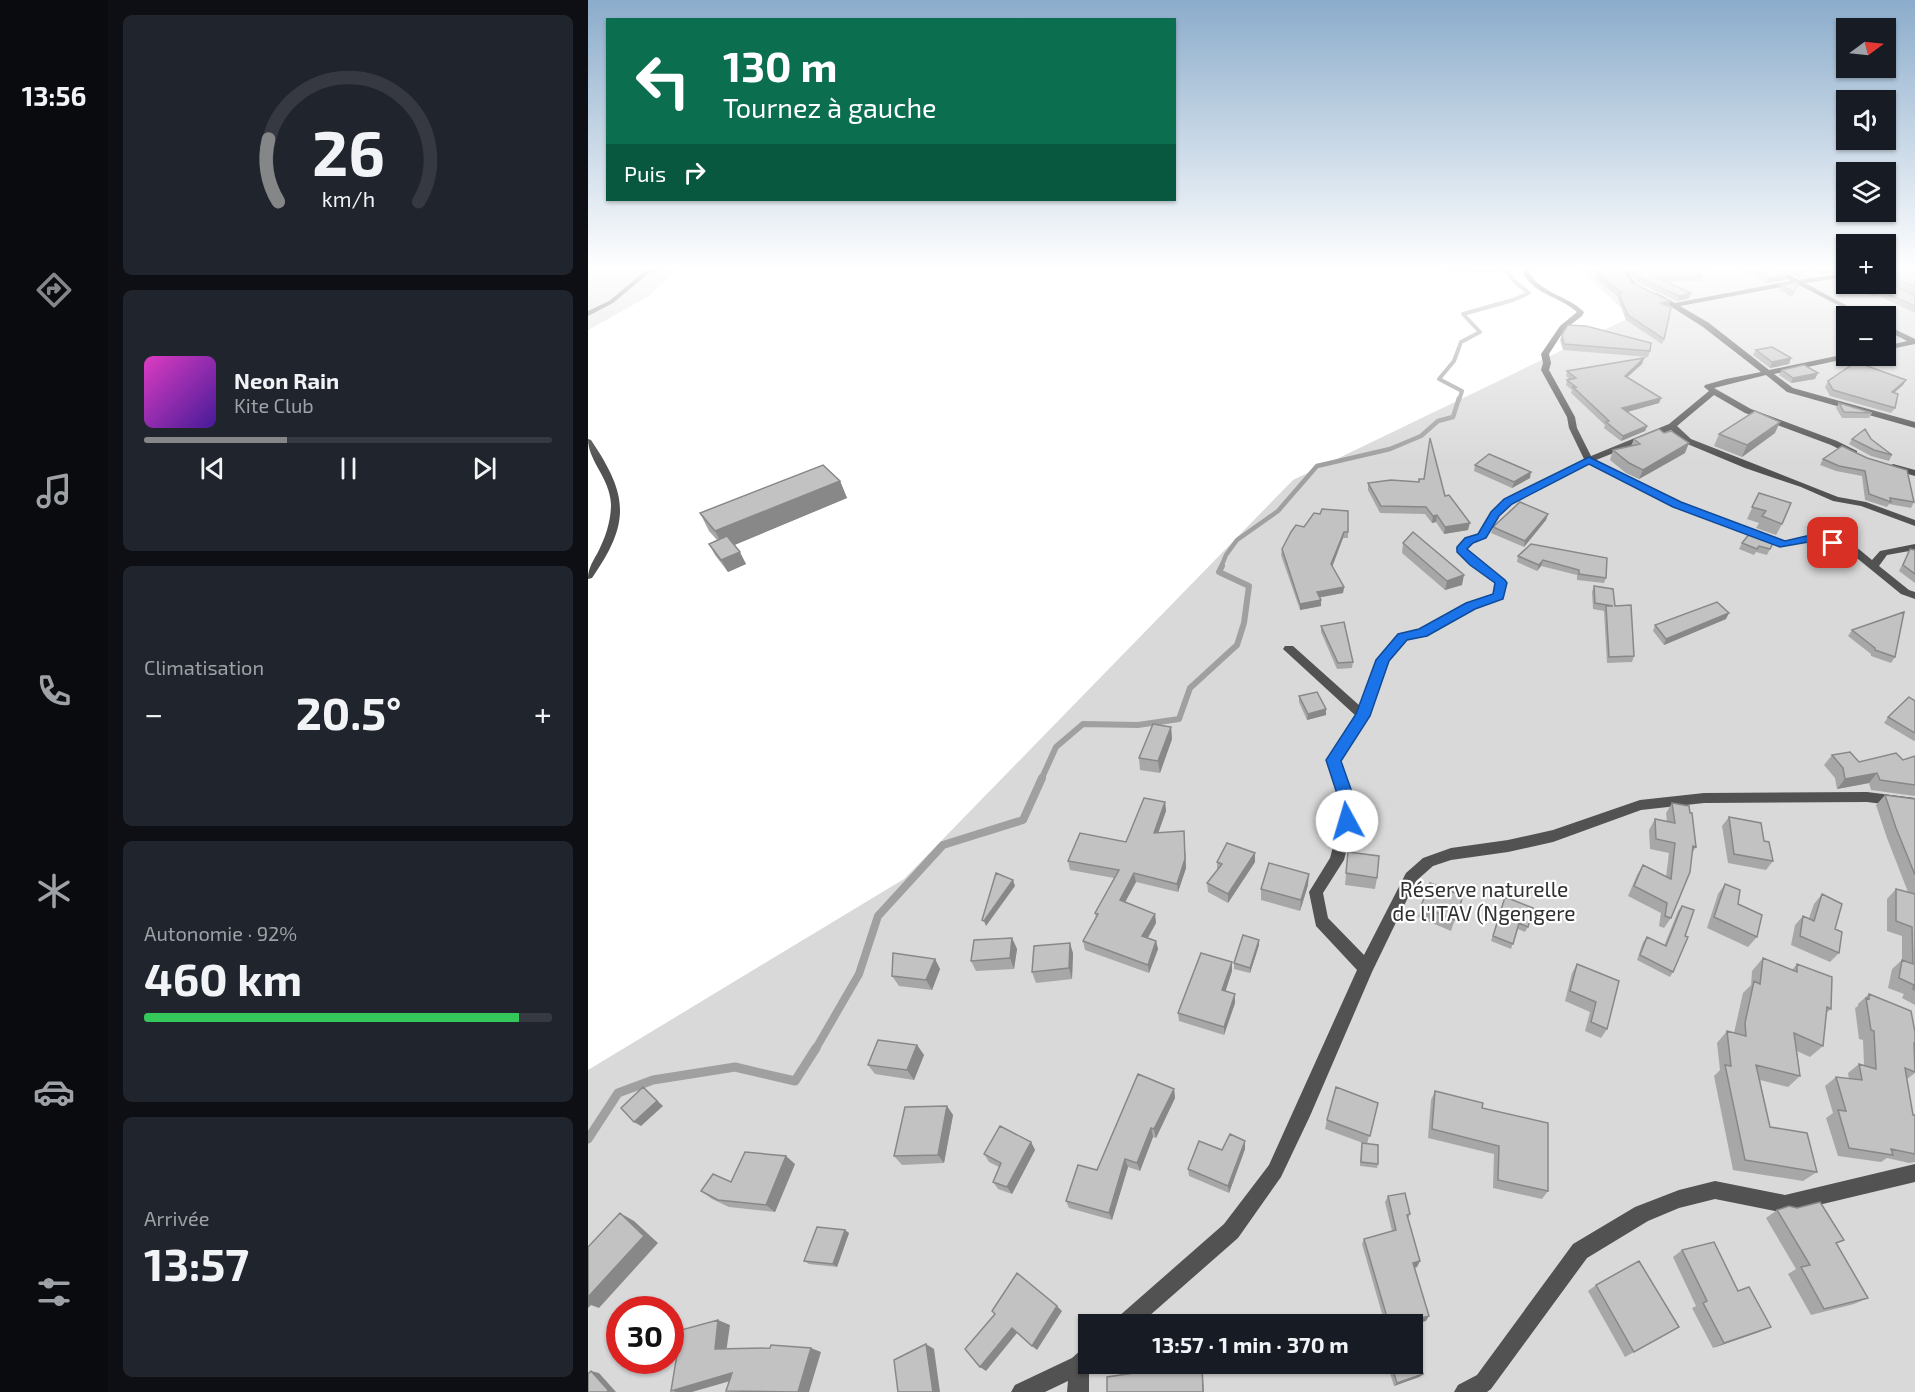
<!DOCTYPE html>
<html lang="fr">
<meta charset="utf-8">
<style>
:root{--surface:#171b24;--page:#20242c;--text:#f1f3f6;--muted:#9ea1a6;--line:#363941;--accent:#858687}
body{margin:0;font-family:"Exo 2",sans-serif;background:var(--page);color:var(--text);height:100vh;display:flex;flex-direction:column;font-size:22px;white-space:nowrap}
*{box-sizing:border-box;margin:0}
p{font-size:20px;color:var(--muted)}
.icon{flex:none;width:33px;height:33px;fill:none;stroke:currentColor;stroke-width:2;stroke-linecap:round;stroke-linejoin:round}
.map{position:relative;flex:1;overflow:hidden}
.panel{display:flex;flex-direction:column;gap:15px;padding:15px;background:#0d0f14;width:480px}
.panel>*{flex:none}
.guide{position:absolute;left:18px;top:18px;width:570px;height:183px;border-radius:0px;box-shadow:0 2px 4px #0004;background:#0b6e4f;color:#fff;overflow:hidden}
.needle{width:39px;rotate:75deg}
.buttons{position:absolute;left:1248px;top:18px;display:grid;gap:12px}
.buttons a{display:grid;place-items:center;width:60px;height:60px;border-radius:0px;background:var(--surface);box-shadow:0 2px 4px #0004;font-size:30px}
.speed{position:absolute;left:18px;top:1296px;display:flex;gap:12px;font-size:30px;font-weight:700;text-align:center}
.speed>*{display:grid;place-content:center;width:78px;height:78px;border-radius:50%;background:var(--surface);box-shadow:0 2px 4px #0004;line-height:1}
.speed .limit{border:9px solid #d22;background:#fff;color:#111}
.pin{position:absolute;display:grid;place-items:center;width:51px;height:51px;color:#fff;margin:-26px;border-radius:12px;box-shadow:0 3px 9px #0006}
.me{position:absolute;width:66px;margin:-33px;rotate:354deg;stroke-linejoin:round;filter:drop-shadow(0 0 4px #0008)}
.turn{display:flex;align-items:center;gap:21px;height:126px;padding:0 18px;font-size:27px}
.turn .icon{width:78px;height:78px;stroke-width:2.5}
.turn b{display:block;font-size:42px;line-height:51px}
.then{display:flex;align-items:center;height:57px;padding:0 18px;background:#0003;gap:12px;font-size:22px}
.big{font-size:45px;font-weight:700;line-height:1.1}
.panel .tile{flex:1;display:flex;flex-direction:column;justify-content:center;gap:9px;min-width:0;padding:0 21px;border-radius:9px;background:var(--page)}
.panel .dial{align-items:center;gap:0}
.dial svg{height:156px;overflow:visible;fill:none;stroke:var(--line);stroke-width:7;stroke-linecap:round;text-anchor:middle}
.dial text{fill:var(--text);stroke:none}
.song{display:flex;align-items:center;gap:18px}
.cover{width:72px;height:72px;border-radius:9px;background:linear-gradient(135deg,hsl(310 70% 55%),hsl(260 70% 35%))}
.played{height:6px;border-radius:3px;background:linear-gradient(90deg,var(--accent) 35%,var(--line) 35%)}
.keys{display:flex;justify-content:space-around;direction:ltr}
.heat{display:flex;justify-content:space-between;align-items:center;font-size:33px;direction:ltr}
.charge{height:9px;border-radius:4px;background:linear-gradient(90deg,#34c759 92%,var(--line) 0)}
.trip{position:absolute;left:490px;top:1314px;width:345px;height:60px;border-radius:0px;background:var(--surface);box-shadow:0 2px 4px #0004;font-weight:700;line-height:60px;text-align:center}
main{display:flex;flex:1;min-height:0}
.tabs{display:flex;flex-direction:column;width:108px;justify-content:space-around;align-items:center;background:#090b0e;color:var(--muted)}
.tabs .icon{width:42px;height:42px}
.tabs .active{color:var(--accent)}
.tabs b{font-size:27px;color:var(--text)}
.map>svg:first-child{display:block}
.green{fill:#d9d9d9;fill-rule:evenodd}
.lines{fill:none;stroke-linecap:round;stroke-linejoin:round}
.stream-far4{stroke:#a0a0a0;stroke-width:4}
.stream-far3{stroke:#a0a0a0;stroke-width:4.5}
.stream-far2{stroke:#a0a0a0;stroke-width:6}
.stream-far1{stroke:#a0a0a0;stroke-width:8}
.stream{stroke:#a0a0a0;stroke-width:9}
.minor{fill:#525252;fill-rule:evenodd}
.wall{fill:#a7a7a7}
.shaded-wall{fill:#888}
.building{fill:#c2c2c2;stroke:#888;stroke-width:1.5}
.route{fill:#1a73e8;stroke:#114b97;stroke-width:1.5}
.labels{text-anchor:middle;dominant-baseline:central;stroke-width:4.5;stroke-linejoin:round;paint-order:stroke}
.near-park-label{font-size:21px;fill:#303030;stroke:#fff}
</style>
<main>
<nav class="tabs">
<b>13:56</b>
<svg class="icon active" aria-label="directions" viewBox="0 0 24 24"><path d="M12 3l9 9-9 9-9-9zM9 14v-3h6M13 9l2 2-2 2"/></svg>
<svg class="icon" aria-label="music" viewBox="0 0 24 24"><path d="M9 18V5l10-2v13"/><circle cx="6" cy="18" r="3"/><circle cx="16" cy="16" r="3"/></svg>
<svg class="icon" aria-label="phone" viewBox="0 0 24 24"><path d="M5 4h4l2 5-3 2q2 4 5 5l2-3 5 2v4C11 20 4 13 5 4z"/></svg>
<svg class="icon" aria-label="climate" viewBox="0 0 24 24"><path d="M12 3v18M4 7l16 10M4 17L20 7"/></svg>
<svg class="icon" aria-label="car" viewBox="0 0 24 24"><path d="M5 17H2v-5l4-1 3-4h7l3 4 3 1v5h-3M9 17h6M6 11h13"/><circle cx="7" cy="17" r="2"/><circle cx="17" cy="17" r="2"/></svg>
<svg class="icon" aria-label="filters" viewBox="0 0 24 24"><path d="M4 7h16M4 17h16"/><circle cx="9" cy="7" r="2"/><circle cx="15" cy="17" r="2"/></svg>
</nav>
<section class="panel">
<div class="tile dial"><svg viewBox="0 0 100 80">
<path d="M14 69A42 42 0 1 1 86 69"/>
<path d="M14 69A42 42 0 0 1 9 37" stroke="#858687"/>
<text x="50" y="56" font-size="32" font-weight="700">26</text>
<text x="50" y="72" font-size="11">km/h</text>
</svg></div>
<div class="tile">
<div class="song"><i class="cover"></i><div><b>Neon Rain</b><p>Kite Club</p></div></div>
<div class="played"></div>
<div class="keys"><svg class="icon" aria-label="previous" viewBox="0 0 24 24"><path d="M18 5L8 12l10 7zM5 5v14"/></svg><svg class="icon" aria-label="pause" viewBox="0 0 24 24"><path d="M8 5v14M16 5v14"/></svg><svg class="icon" aria-label="next" viewBox="0 0 24 24"><path d="M6 5l10 7-10 7zM19 5v14"/></svg></div>
</div>
<div class="tile"><p>Climatisation</p>
<div class="heat"><a>−</a><b class="big">20.5°</b><a>+</a></div>
</div>
<div class="tile"><p>Autonomie · 92%</p><b class="big">460 km</b><div class="charge"></div></div>
<div class="tile"><p>Arrivée</p><b class="big">13:57</b></div>
</section>
<div class="map">
<svg width="1327" height="1392" viewBox="0 0 1327 1392">
<rect width="100%" height="100%" fill="#fff"/>
<path class="green" d="M0,267H92L61,296L0,330Z
M989,267H1258V284H1298V267H1327V1392H0V1070L316,879L705,480L1043,317ZM1258,316H1298V356H1258ZM32,1310H82V1360H32ZM501,1324H825V1364H501Z"/>
<g class="lines">
<path class="stream-far4" d="M849,267L900,271L917,268L925,280L941,293L925,300L875,314L892,332L873,342L866,361L851,379L874,391L871,400"/>
<path class="stream-far3" d="M633,567L638,555L649,540L690,511L729,466L802,449L833,436L850,421L865,417L871,398"/>
<path class="stream-far2" d="M453,780L468,747L495,724L550,725L591,719L602,688L649,645L656,623L661,586L631,572L634,566"/>
<path class="stream-far1" d="M227,1050L271,974L290,916L355,845L435,820L454,778"/>
<path class="stream" d="M0,1139L30,1093L65,1080L147,1067L207,1081L228,1048"/>
<path class="minor" d="M65,267H74L61,273L25,303L0,316V311L21,301L57,271Z
M941,267H953L941,271C949,292 981,296 996,312L994,316L977,329L961,354L963,363L961,370L987,417L989,428L1003,456L1081,424L1121,391L1116,387L1117,385L1138,379L1173,372L1115,327L1065,295V293H1069L1087,303L1203,281L1179,267H1187L1211,280L1258,273V277L1217,283L1278,316H1271L1209,284L1092,306L1121,323L1181,370L1258,354L1265,356L1262,358L1186,374L1205,388L1327,422V428L1199,392L1178,375L1126,388L1163,409L1249,441L1269,451V455H1263L1243,445L1157,413L1126,395L1089,426L1103,439L1250,497L1278,502L1327,520V526L1273,506L1245,501L1213,487L1157,468L1097,443L1083,430L1008,460L1092,503L1197,541L1227,534L1267,546L1284,560L1292,551L1327,544V550L1299,555L1291,566L1321,590L1327,592V599L1313,594L1259,550L1227,540L1192,546L1086,507L1001,464L923,504L911,516L898,538L885,542L879,549L917,581L918,583L914,598L886,608L839,636L819,640L800,661L781,715L752,760L769,809L756,860L735,893L740,918L776,955L818,873L835,858L863,848L920,840L965,830L1052,800L1116,793L1279,792L1327,798V808L1279,802L1116,803L1053,810L965,842L920,852L863,860L845,866L828,881L784,972L722,1116L693,1177L650,1238L552,1324H527L530,1317L636,1224L681,1165L769,970L728,926L721,892L742,858L755,809L739,760L768,716L695,649L697,646H705L772,706L789,660L811,634L832,630L878,604L905,594L908,584L868,549L877,538L890,534L904,512L917,500L996,459L981,428L979,417L953,370L955,363L953,354L972,326L989,312C972,296 943,294 934,270Z
M1031,267H1037L1049,286L1048,287H1044Z
M1298,325L1327,339V344L1298,350V346L1319,341L1298,330Z
M0,439L3,440C40,495 43,522 4,578L0,579C0,567 6,560 11,550C18,536 23,520 23,504C22,478 0,461 0,439Z
M1305,464L1327,470V476L1302,469L1300,467Z
M1327,1164V1182L1197,1213L1127,1199L1091,1208L1060,1221L999,1258L903,1389L899,1392H866L870,1385L889,1375L985,1244L1047,1207L1091,1190L1127,1181L1197,1195Z
M501,1346V1364H508L501,1370V1392H479L480,1381L457,1392H423L427,1385L484,1358L494,1349Z"/>
</g>
<path class="wall" d="M1006,267H1034L1044,283L1080,306H1079L1076,339L1074,344L1038,320L1030,299V297L1010,281Z
M1039,267H1121L1110,271L1115,276L1113,281L1078,282L1101,298L1089,301L1049,282Z
M1151,267H1185L1197,280L1179,283Z
M1192,267H1219L1211,278Z
M1220,267H1258V271L1234,274Z
M1298,267H1327V294L1298,281Z
M1258,274V284H1298L1327,295V313L1289,295L1284,296L1248,281L1250,276Z
M1211,282L1204,297L1191,290L1193,285Z
M974,335L1062,351L1060,357L975,350L972,340Z
M1168,350L1203,358L1201,364L1182,368L1165,355Z
M1056,358L1054,364L1039,377L1073,398L1071,403L1039,412L1059,426L1057,431L1033,441L1016,428L1017,425L983,393L984,390L978,385L979,380L981,379L978,376L979,371Z
M1194,370L1227,379L1203,383L1191,375Z
M1318,380L1315,385L1306,393L1307,408L1303,413L1242,396L1237,387L1240,381Z
M1251,403L1284,413L1281,418H1254L1248,408Z
M1187,433L1154,457L1126,446L1131,434Z
M1046,439L1097,453L1051,479L1038,473L1022,460L1025,450L1043,446Z
M1264,439H1283L1304,455L1301,461L1283,456L1261,444Z
M1254,446L1326,502L1323,508L1301,504L1299,507L1277,500L1274,476L1248,471L1232,465L1235,459Z
M887,465L942,478L924,488L886,471Z
M831,479L857,496L880,530L856,534L848,522L844,523L837,514L792,513L780,490V483L830,482Z
M252,481L259,498L146,545L158,564L140,572L127,555L121,544L129,540L121,531L112,513Z
M1171,493L1194,524L1188,535L1168,528L1171,523L1159,519Z
M960,514L958,520L936,547L903,533L905,527Z
M716,527L760,532V538H755L744,566L756,587L755,593L732,597L733,606L712,610L693,555L694,549Z
M1164,531L1182,549L1179,555L1168,552L1166,555L1151,549L1154,543Z
M815,543L874,585L857,590L814,553Z
M943,544L1018,578L1016,583L989,580V575L953,566L949,571L929,562L930,556Z
M1322,549L1327,550V583L1311,571Z
M1006,586L1027,606L1046,656L1044,662L1019,663L1016,611L1005,609L1004,592Z
M1138,619L1076,645L1065,631L1067,625Z
M733,626L765,662L764,668L749,669L733,632Z
M1264,630L1307,657L1303,663L1283,656V654L1260,636Z
M711,696L738,715L719,720L711,702Z
M1327,701V740L1326,741L1296,723L1300,717Z
M583,727L584,739L572,773L552,770L551,758Z
M1244,755L1271,762L1315,760L1327,756V796L1283,790L1281,783L1249,789L1247,778L1236,765Z
M1297,795L1327,799V1005L1314,998L1316,994L1300,988L1304,969L1314,960V936L1299,931V899L1308,889L1320,892L1299,838L1288,805Z
M577,802L578,811L570,833L596,831L598,868L590,892L548,882L537,902L567,914L568,923L560,938L568,941L570,949L561,973L497,950L495,941L508,918L507,913L526,878L482,870L480,861L538,842Z
M1084,803L1108,847L1104,853L1083,918L1076,928L1071,926L1073,913L1040,896L1049,875L1055,865L1078,877L1081,853L1062,849L1061,830L1067,819L1079,822L1078,813Z
M1141,817L1176,841L1185,861L1178,870L1140,863L1134,826Z
M760,852L789,878L787,889L757,885Z
M629,862H667L640,903L620,892L619,883L629,871Z
M1137,884L1150,904L1169,937L1160,947L1119,928L1130,894Z
M720,885L712,911L673,900V889Z
M1234,894L1247,929L1251,953L1242,962L1203,945L1207,925L1215,916L1221,918L1226,904Z
M875,896L863,931L830,917L833,906Z
M915,903L940,927L937,932L930,929L923,949L903,941Z
M1094,906L1085,972L1082,977L1049,960L1055,942L1059,937L1076,946L1090,911Z
M424,938L429,949L426,969L388,971L383,961Z
M671,945L662,973L646,969V963Z
M485,953L484,979L448,983L444,972Z
M1175,958L1204,970L1209,964L1243,1009L1238,1013L1235,1046L1222,1057L1209,1051L1212,1076L1200,1087L1172,1080L1182,1127L1229,1172L1215,1181L1145,1170L1126,1076L1132,1070L1129,1043L1139,1031L1146,1033L1155,993L1163,985L1164,971Z
M347,959L352,969L344,990L311,986L304,976Z
M644,962V971L637,991L647,1003L636,1035L591,1021L590,1013Z
M989,964L1031,981L1019,1029L1013,1038L997,1031L1002,1012L977,1001L984,973Z
M1281,994L1327,1032V1073L1319,1079L1325,1115H1327V1162L1321,1163L1299,1158L1293,1162L1250,1156L1238,1118L1245,1113L1237,1086L1248,1077L1261,1079L1260,1073L1271,1064L1276,1065L1275,1040L1271,1039L1267,1008L1270,1006V1004Z
M329,1045L336,1055L326,1080L287,1074L280,1065Z
M586,1089L587,1098L568,1138L565,1137L552,1171L540,1167L524,1220L481,1208L478,1201L509,1170Z
M847,1091L894,1108L960,1191L954,1199L905,1188L906,1154L840,1138L843,1100Z
M790,1103L779,1144L790,1164L789,1168L772,1166L773,1147L775,1143L737,1129L739,1120Z
M359,1106L365,1115L356,1163L314,1165L306,1156Z
M657,1141V1149L641,1193L601,1176L600,1169L634,1150Z
M443,1142L447,1150L424,1194L410,1189L405,1182L411,1167L401,1162L396,1154Z
M207,1164L187,1212L141,1207L124,1199L113,1191Z
M800,1196L822,1214L820,1219L829,1267L827,1268L838,1321L824,1324H797L774,1244L776,1239L804,1231L797,1202Z
M1189,1210L1249,1244L1280,1298L1266,1304L1223,1315L1200,1274L1208,1269L1178,1218Z
M257,1230L261,1233L249,1267L221,1264L216,1261Z
M1094,1250L1171,1332L1125,1348L1104,1308L1108,1306L1085,1257Z
M1008,1285L1046,1352L1037,1357L1000,1291Z
M799,1364H825L835,1374L831,1377L806,1386Z"/>
<path class="shaded-wall" d="M1110,267H1121L1105,273L1107,268Z
M1251,267H1258V271L1234,274L1237,269Z
M1199,275L1197,280L1179,283L1181,278Z
M1291,290L1289,295L1284,296L1286,291Z
M1103,293L1101,298L1089,301L1091,296Z
M1082,301L1080,306L1071,308L1073,303Z
M1056,358L1054,364L1035,381L1037,376Z
M1203,358L1201,364L1182,368L1184,362Z
M1230,373L1227,379L1203,383L1205,378Z
M1318,380L1315,385L1301,397L1304,392Z
M1073,398L1071,403L1032,414L1034,408Z
M1192,422L1187,433L1154,457L1159,445Z
M1059,426L1057,431L1033,441L1035,436Z
M1101,443L1097,453L1051,479L1055,470Z
M943,472L942,478L924,488L926,482Z
M252,481L259,498L137,549L127,531Z
M960,514L958,520L936,547L937,541Z
M849,515L848,522L844,523L845,516Z
M882,523L880,530L856,534L857,527Z
M756,532L755,538L743,570V564Z
M152,552L158,564L140,572L133,560Z
M955,560L953,566L949,571L951,565Z
M876,575L874,585L857,590L859,581Z
M756,587L755,593L729,598V592Z
M733,600V606L712,610V604Z
M1141,613L1138,619L1076,645L1078,639Z
M738,709V715L719,720L720,714Z
M583,727L584,739L572,773L570,761Z
M1289,773L1281,783L1249,789L1257,779Z
M577,802L578,811L567,842L566,833Z
M596,831L598,868L590,892L589,884Z
M667,853V862L640,903V894Z
M546,873L548,882L534,908L532,900Z
M721,874L720,885L712,911L713,900Z
M425,880L427,886L398,926L396,921Z
M567,914L568,923L556,944L554,936Z
M424,938L429,949L426,969L422,958Z
M671,940V945L662,973V968Z
M568,941L570,949L561,973L560,965Z
M482,943L485,953L484,979L481,968Z
M347,959L352,969L344,990L338,980Z
M644,962V971L635,999L634,990Z
M647,994V1003L636,1035V1027Z
M329,1045L336,1055L326,1080L319,1070Z
M55,1087L75,1106L53,1126L46,1122Z
M586,1089L587,1098L568,1138L566,1129Z
M359,1106L365,1115L356,1163L350,1155Z
M563,1128L565,1137L552,1171L549,1163Z
M657,1141V1149L641,1193L640,1186Z
M443,1142L447,1150L424,1194L419,1187Z
M198,1156L207,1164L187,1212L178,1205Z
M537,1159L540,1167L524,1220L521,1213Z
M32,1213L46,1221L70,1243L11,1308L3,1305L0,1308V1297Z
M257,1230L261,1233L249,1267L245,1264Z
M832,1261L829,1267L822,1269L825,1263Z
M469,1306L474,1311L449,1350L444,1346Z
M841,1316L838,1321L824,1324H817L818,1322Z
M130,1320L142,1325L138,1353L127,1349Z
M1183,1327L1171,1332L1125,1348L1136,1343Z
M424,1328L429,1333L398,1371L392,1367Z
M338,1344L346,1349L352,1392H345Z
M223,1348L233,1352L221,1392H210Z
M614,1364L616,1392H615Z
M3,1371L11,1373L28,1392H19Z
M144,1373L156,1377L104,1392H88L83,1391Z
M835,1374L831,1377L806,1386L809,1383Z"/>
<path class="building" d="M1009,267H1034L1044,283L1082,301L1073,303L1083,308L1076,339L1040,315L1031,294L1034,293L1012,276Z
M1043,267H1110L1107,268L1115,276L1068,277L1103,293L1091,296L1050,277Z
M1162,267H1185L1199,275L1181,278Z
M1203,267H1217L1214,273Z
M1232,267H1251L1237,269Z
M1298,267H1327V287L1301,276L1298,277Z
M1258,274V279L1250,276Z
M1211,282L1206,292L1193,285Z
M1298,282L1327,295V306L1291,290L1286,291L1268,284H1298Z
M980,325L998,326L1063,343L1062,351L976,344L974,335Z
M1184,347L1203,358L1184,362L1168,350Z
M1056,358L1037,376L1073,398L1034,408L1059,426L1035,436L1018,422L1021,421L985,387H988L979,380L988,378L979,371Z
M1268,362L1318,380L1304,392L1310,394L1307,408L1245,390L1240,381Z
M1216,365L1230,373L1205,378L1194,370Z
M1251,403L1284,413L1256,412Z
M1167,411L1192,422L1159,445L1131,434Z
M1071,429L1076,433L1083,431L1101,443L1055,470L1041,463L1025,450L1052,444L1046,439Z
M1277,429L1283,439L1304,455L1286,450L1264,439Z
M842,438L857,496L861,495L882,523L857,527L849,515L845,516L838,507L793,506L780,483L803,480L831,482V479H836Z
M1254,446L1279,458L1319,470L1326,502L1302,498L1303,502L1281,494L1277,471L1251,466L1235,459Z
M901,454L943,472L926,482L887,465Z
M235,465L252,481L127,531L112,513Z
M1171,493L1203,503L1194,524L1174,516L1178,511L1164,507Z
M932,502L960,514L937,541L905,527Z
M734,509L760,511V532H756L743,564L756,587L729,592L733,600L712,604L694,549L703,532L708,525L716,527L726,513L732,514Z
M1164,531L1187,539L1182,549L1171,546L1169,549L1154,543Z
M825,532L876,575L859,581L815,543Z
M139,536L152,552L133,560L121,544Z
M943,544L1019,558L1018,578L991,574V570L955,560L951,565L930,556Z
M1322,549L1327,550V574L1315,565Z
M1006,586L1025,589L1027,606L1043,605L1046,656L1021,657L1018,606H1025L1007,603Z
M1129,602L1141,613L1078,639L1067,625Z
M1316,612L1307,657L1287,650V648L1264,630Z
M756,622L765,662L750,663L733,626Z
M729,692L738,709L720,714L711,696Z
M1321,697L1327,701V733L1300,717Z
M565,724L583,727L570,761L551,758Z
M1262,752L1271,762L1308,753L1315,760L1327,756V785L1292,780L1289,773L1257,779L1255,768L1244,755Z
M1297,795L1327,799V875L1308,828Z
M556,798L577,802L566,833L596,831L597,859L589,884L546,873L532,900L567,914L554,936L568,941L560,965L495,941L510,914L507,913L531,870L480,861L492,833L538,842Z
M1084,803L1101,806L1102,813H1104L1108,847L1105,846L1102,872L1083,918L1077,916L1079,903L1046,886L1055,865L1083,879L1087,843L1068,839L1067,819L1087,823Z
M1141,817L1173,823L1176,841L1181,842L1185,861L1146,854Z
M639,843L667,853L640,894L619,883L634,864L629,862Z
M760,852L791,856L789,878L758,873Z
M681,863L721,874L713,900L673,889Z
M408,873L425,880L396,921L394,920Z
M842,883L875,896L867,920L833,906Z
M1137,884L1152,890L1150,904L1174,915L1169,937L1126,917Z
M1308,889L1327,894V990L1325,989L1326,985L1311,978L1314,960L1325,964L1324,927L1308,921Z
M1234,894L1254,904L1247,929L1254,932L1251,953L1212,936L1215,916L1226,921Z
M917,897L945,908L940,927L931,923L925,944L905,936Z
M1094,906L1106,910L1097,936L1100,937L1085,972L1052,955L1059,937L1078,946Z
M655,935L671,940L662,968L646,963Z
M424,938L422,958L383,961L386,940Z
M482,943L481,968L444,972L446,946Z
M305,953L347,959L338,980L304,976Z
M613,953L644,962L634,990L647,994L636,1027L590,1013Z
M1175,958L1209,972V964L1244,977L1243,1009L1239,1007L1235,1046L1206,1033L1212,1076L1168,1065L1182,1127L1219,1133L1229,1172L1157,1160L1137,1065L1143,1066L1139,1031L1158,1036L1157,1023L1166,981L1172,984Z
M989,964L1031,981L1019,1029L1003,1022L1008,1002L982,991Z
M1281,994L1323,1011L1327,1032V1043H1326L1327,1072L1317,1068L1325,1115H1327V1154L1303,1149L1305,1155L1261,1148L1250,1110L1258,1111L1248,1077L1274,1080L1271,1064L1288,1069L1286,1031L1283,1030L1278,998L1281,999Z
M290,1040L329,1045L319,1070L280,1065Z
M550,1074L586,1089L566,1129L563,1128L549,1163L537,1159L521,1213L478,1201L490,1165L509,1170Z
M55,1087L69,1101L46,1122L33,1108Z
M748,1087L790,1103L782,1136L739,1120Z
M847,1091L895,1103L894,1108L960,1123V1191L910,1180L911,1146L844,1129Z
M359,1106L350,1155L306,1156L317,1107Z
M412,1126L443,1142L419,1187L405,1182L413,1163L396,1154Z
M642,1134L657,1141L640,1186L600,1169L611,1141L634,1150Z
M774,1143L790,1145V1164L773,1162Z
M157,1152L198,1156L178,1205L130,1200L113,1191L125,1174L143,1182Z
M817,1193L822,1214L819,1215L832,1261L825,1263L841,1316L818,1322L819,1324H801L776,1239L808,1230L800,1196Z
M1232,1202L1256,1240L1248,1243L1280,1298L1236,1309L1213,1267L1222,1265L1189,1210L1201,1206L1209,1208Z
M32,1213L56,1236L0,1297V1247Z
M229,1227L257,1230L245,1264L216,1261Z
M1126,1242L1150,1291L1161,1287L1183,1327L1136,1343L1115,1303L1119,1301L1094,1250Z
M1051,1261L1091,1327L1046,1352L1008,1285Z
M429,1273L469,1306L444,1346L424,1328L392,1367L377,1349L407,1314L404,1311Z
M130,1320L127,1349L182,1348L183,1345L223,1348L210,1392L138,1391L144,1373L83,1391L93,1330Z
M825,1343L835,1374L809,1383L803,1364H825Z
M338,1344L345,1392H310L306,1360Z
M547,1364H614L615,1392H519V1377L546,1373Z
M3,1371L20,1390L19,1392H0V1374Z"/>
<linearGradient id="sky" x2="0" y2="1"><stop stop-color="#8baccb"/><stop offset="0.58" stop-color="#fff"/><stop offset="1" stop-color="#fff" stop-opacity="0"/></linearGradient>
<rect width="1327" height="462" fill="url(#sky)"/>
<path class="route" d="M1001,457L1093,502L1197,541L1227,534L1251,543L1245,546L1226,541L1192,547L1085,507L1001,464L924,504L911,516L898,538L885,543L879,549L917,580L919,583L915,599L887,609L839,636L819,640L801,661L782,716L753,761L770,809L765,826L759,827L754,826L751,821L754,809L738,760L768,714L788,660L810,634L831,629L878,603L905,594L907,583L882,565L869,552V547L877,538L890,534L903,512L916,499Z"/>
<g class="labels">
<g class="near-park-label">
<text x="896" y="888">Réserve naturelle<tspan x="896" dy="24">de l'ITAV (Ngengere</tspan></text>
</g>
</g>
</svg>
<div class="buttons">
<a><svg class="needle" viewBox="-14 -14 28 28"><path d="M0-13l5 13h-10z" fill="#e53935"/><path d="M0 13l5-13h-10z" fill="#9ea1a6"/></svg></a>
<a><svg class="icon" aria-label="sound" viewBox="0 0 24 24"><path d="M4 9h4l5-4v14l-5-4H4zM17 9q2 3 0 6"/></svg></a>
<a><svg class="icon" aria-label="layers" viewBox="0 0 24 24"><path d="M12 4l9 5-9 5-9-5zM3 14l9 5 9-5"/></svg></a>
<a>+</a>
<a>−</a>
</div>
<div class="speed"><div class="limit">30</div></div>
<div class="pin" style="left:1245px;top:543px;background:#d93025"><svg class="icon" aria-label="arrive" viewBox="0 0 24 24"><path d="M6 21V4h12l-3 4 3 4H6"/></svg></div>
<svg class="me" style="left:759px;top:821px" viewBox="-20 -20 40 40"><circle r="19" fill="#fff"/><path d="M0-13L10 11 0 6-10 11z" fill="#1a73e8"/></svg>
<div class="trip">13:57 · 1 min · 370 m</div>
<div class="guide">
<div class="turn"><svg class="icon" aria-label="left" viewBox="0 0 24 24"><path d="M17 20v-9H6M10 6l-5 5 5 5"/></svg><div><b>130 m</b>Tournez à gauche</div></div>
<div class="then">Puis<svg class="icon" aria-label="right" viewBox="0 0 24 24"><path d="M7 20v-9h11M14 6l5 5-5 5"/></svg></div>
</div>
</div>
</main>
